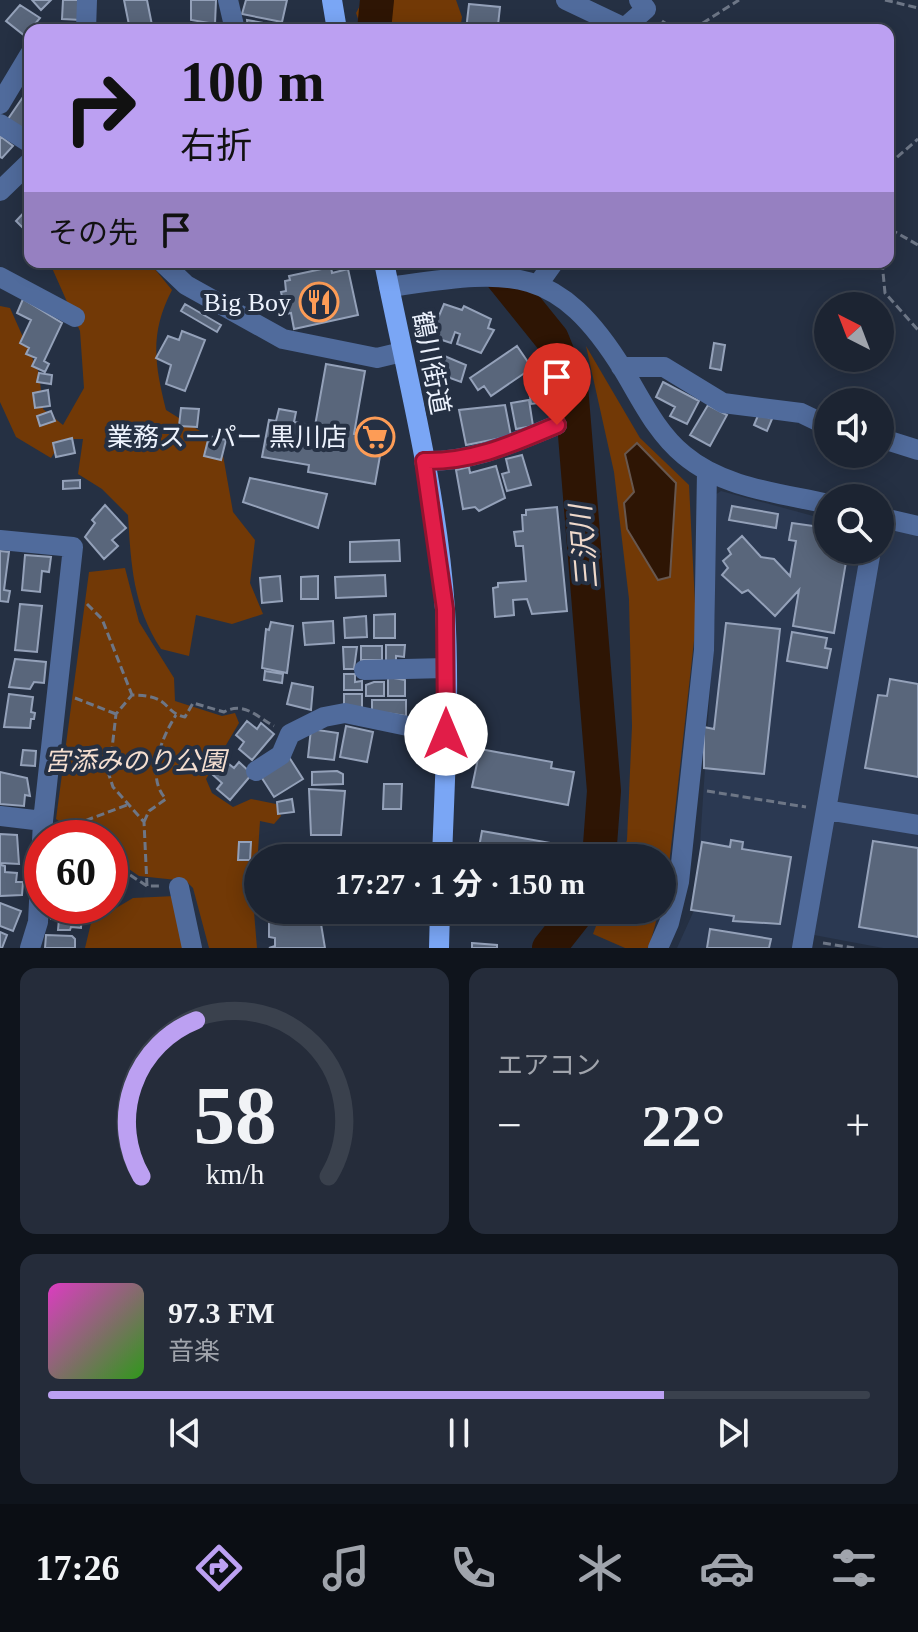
<!DOCTYPE html>
<html lang="ja">
<meta charset="utf-8">
<style>
:root{--surface:#1c2432;--page:#252c3a;--text:#f1f3f6;--muted:#a0a4ac;--line:#3a414d;--accent:#bca0f2}
body{margin:0;font-family:"Times New Roman","Noto Sans JP",serif;background:var(--page);color:var(--text);height:100vh;display:flex;flex-direction:column;font-size:30px;white-space:nowrap}
*{box-sizing:border-box;margin:0}
p{font-size:26px;color:var(--muted)}
.icon{flex:none;width:44px;height:44px;fill:none;stroke:currentColor;stroke-width:2;stroke-linecap:round;stroke-linejoin:round}
.map{position:relative;height:948px;overflow:hidden}
.drawer{display:flex;flex-direction:column;gap:20px;padding:20px;background:#0f141c;flex:1}
.drawer>*{flex:none}
.banner{position:absolute;left:24px;top:24px;width:870px;height:244px;border-radius:16px;box-shadow:0 4px 20px #0003,0 0 0 2px var(--line);background:#bca0f2;color:#111;overflow:hidden}
.needle{width:52px;rotate:318deg}
.tools{position:absolute;left:814px;top:292px;display:grid;gap:16px}
.tools a{display:grid;place-items:center;width:80px;height:80px;border-radius:50%;background:var(--surface);box-shadow:0 4px 20px #0003,0 0 0 2px var(--line);font-size:40px}
.speed{position:absolute;left:24px;top:820px;display:flex;gap:16px;font-size:40px;font-weight:700;text-align:center}
.speed>*{display:grid;place-content:center;width:104px;height:104px;border-radius:50%;background:var(--surface);box-shadow:0 4px 20px #0003,0 0 0 2px var(--line);line-height:1}
.speed .limit{border:12px solid #d22;background:#fff;color:#111}
.pin{position:absolute;display:grid;place-items:center;width:68px;height:68px;color:#fff;margin:-82px -34px;border-radius:50% 50% 50% 0;rotate:-45deg;box-shadow:0 0 8px #0007}
.pin .icon{rotate:45deg}
.me{position:absolute;width:88px;margin:-44px;rotate:0deg;stroke-linejoin:round;filter:drop-shadow(0 0 6px #0008)}
.turn{display:flex;align-items:center;gap:28px;height:168px;padding:0 24px;font-size:36px}
.turn .icon{width:104px;height:104px;stroke-width:2.5}
.turn b{display:block;font-size:56px;line-height:68px}
.then{display:flex;align-items:center;height:76px;padding:0 24px;background:#0003;gap:16px;font-size:30px}
.big{font-size:60px;font-weight:700;line-height:1.1}
.drawer .card{flex:1;display:flex;flex-direction:column;justify-content:center;gap:12px;min-width:0;padding:0 28px;border-radius:16px;background:var(--page)}
.drawer .dial{align-items:center;gap:0}
.dial svg{height:208px;overflow:visible;fill:none;stroke:var(--line);stroke-width:7;stroke-linecap:round;text-anchor:middle}
.dial text{fill:var(--text);stroke:none}
.song{display:flex;align-items:center;gap:24px}
.cover{width:96px;height:96px;border-radius:12px;background:linear-gradient(135deg,hsl(310 70% 55%),hsl(110 70% 35%))}
.played{height:8px;border-radius:4px;background:linear-gradient(90deg,var(--accent) 75%,var(--line) 75%)}
.keys{display:flex;justify-content:space-around;direction:ltr}
.heat{display:flex;justify-content:space-between;align-items:center;font-size:44px;direction:ltr}
.drawer .tiles{flex:1;display:grid;gap:20px;grid-template-columns:1fr 1fr}
.card:last-child{grid-column:span 2}
.trip{position:absolute;left:244px;top:844px;width:432px;height:80px;border-radius:40px;background:var(--surface);box-shadow:0 4px 20px #0003,0 0 0 2px var(--line);font-weight:700;line-height:80px;text-align:center}
.tab-bar{display:flex;height:128px;justify-content:space-around;align-items:center;background:#0b0e14;color:var(--muted)}
.tab-bar .icon{width:56px;height:56px}
.tab-bar .on{color:var(--accent)}
.tab-bar b{font-size:36px;color:var(--text)}
.map>svg:first-child{display:block}
.built{fill:#2b3952}
.green{fill:#723906}
.water{fill:#2e1504;stroke:#67574f;stroke-width:2}
.lines{fill:none;stroke-linecap:round;stroke-linejoin:round}
.river{stroke:#2e1504;stroke-width:34}
.building{fill:#59667b;stroke:#94a1b9;stroke-width:2}
.path{stroke:#6d7686;stroke-width:3;stroke-dasharray:8 4;stroke-linecap:butt}
.minor{stroke:#506b9c;stroke-width:20}
.major{stroke:#7aa6f5;stroke-width:20}
.route-casing{stroke:#92132f;stroke-width:20}
.route{stroke:#e11d48;stroke-width:14}
.labels{text-anchor:middle;dominant-baseline:central;stroke-width:8;stroke-linejoin:round;paint-order:stroke}
.poi-label{font-size:26px;fill:#ecf2fd;stroke:#253043;text-anchor:end}
.street-label{font-size:26px;fill:#ecf2fd;stroke:#253043}
.park-label{font-size:26px;font-style:italic;fill:#f4ded0;stroke:#253043}
.water-label{font-size:28px;font-style:italic;fill:#efd9cb;stroke:#253043}
</style>
<div class="map">
<svg width="918" height="948" viewBox="0 0 918 948">
<rect width="100%" height="100%" fill="#253043"/>
<path class="built" d="M721,491L828,520V550H880V527L918,535V948H883L798,932L794,948H677L696,906L715,614L712,497Z"/>
<path class="green" d="M363,0H456L462,17L460,30H362L356,13Z
M64,262H149L172,290C149,334 155,365 166,410L221,444L233,512L255,540L250,583L263,614L232,624L196,615L189,656L161,649C133,606 131,565 128,515L102,489L78,474L83,439H63L51,458L16,437L0,402V306L10,308L39,373L43,409L63,425L84,388L80,331L52,268Z
M586,346L640,438L689,485L696,623L668,874L662,896V858H620L627,840L632,726L629,599L614,472Z
M125,568L139,622L174,678L175,701L222,716L235,713L239,723L206,779L212,793L233,807L251,799L276,804L281,816L274,824L260,821L254,912L257,948H209L193,888L186,881L139,876L110,856V838H84L56,819L89,572Z
M175,896L185,948H85L91,923L133,898Z
M602,910H659L649,948H625L593,934Z"/>
<path class="water" d="M637,443L676,483L670,577L658,580L627,529L624,503L634,492L625,454Z"/>
<g class="lines">
<path class="river" d="M374,30L377,0
M490,262L552,339L571,386L604,791L599,858
M549,948L579,910"/>
</g>
<path class="building" d="M32,0H51L41,10Z
M63,0H82L81,20L62,19Z
M124,0H147L153,30H130Z
M191,0H216L215,24L191,20Z
M246,0H287L282,22L242,14Z
M469,4L500,7L498,25L493,24L492,30H466Z
M20,5L40,18L25,36L6,21Z
M247,20L280,26L295,24L297,30H248Z
M25,94L30,97V134L8,119Z
M0,136L13,146L2,158L0,157Z
M30,206V235L16,221Z
M331,267L332,273L348,269L358,315L294,329L291,313L286,314L281,292L286,291L285,281L290,280L289,276Z
M23,299L62,323L44,361L49,364L45,372L32,366L36,358L26,354L29,348L20,343L31,320L17,313Z
M185,304L221,325L217,332L181,311Z
M444,304L462,310L464,306L491,319L488,328L494,330L481,353L457,344L460,334L455,332L451,343L433,337V330Z
M182,331L205,340L185,391L166,384L171,365L156,358L168,336L179,340Z
M714,343L725,345L721,370L710,368Z
M517,346L532,368L491,396L484,386L478,390L470,378Z
M442,355L466,365L461,382L436,373Z
M326,364L365,371L354,434L383,439L375,484L308,472L309,465L262,457L269,420L276,421L279,409L296,412L294,422L315,426Z
M534,367H542L548,402L531,404L529,390Z
M39,373L52,375L51,384L37,382Z
M663,382L699,401L687,424L670,416L675,407L656,397Z
M48,390L50,406L35,408L33,393Z
M529,400L533,426L516,429L511,403Z
M505,405L511,436L466,445L459,410Z
M708,405L727,415L710,446L690,435Z
M181,408L199,409L197,427L179,426Z
M51,411L55,421L40,426L37,416Z
M759,413L772,419L767,431L754,425Z
M209,436L226,440L221,460L204,456Z
M72,438L75,453L56,457L53,443Z
M522,455L531,485L507,491L502,474L509,472L506,459Z
M496,466L505,498L479,511L475,507L463,509L456,470L469,467L470,473Z
M250,478L327,494L318,528L243,502Z
M80,480V488L63,489V481Z
M105,505L126,528L112,540L118,546L104,559L85,537L95,523L92,520Z
M732,506L778,514L776,528L729,520Z
M557,507L567,611L532,614L527,599L513,600L514,615L495,617L493,588L498,587V583L526,581L523,546H516L514,532L523,531L522,515H526V510Z
M792,523L828,528V550H837L836,559L846,562L834,633L793,626L799,590L775,616L748,590L742,593L722,575L728,568L723,561L731,554L728,549L742,536L761,557L774,559L790,576L796,541L789,540Z
M399,540L400,561L350,562V542Z
M0,551L9,552L4,590L10,591L8,602L0,601Z
M25,555L51,557L49,572L42,571L40,592L22,590Z
M385,575L386,596L336,598L335,577Z
M280,576L282,601L262,603L260,578Z
M318,576V599H301V577Z
M20,604L42,606L37,652L15,650Z
M395,614V638H374V615Z
M366,616L367,637L345,638L344,618Z
M333,621L334,643L305,645L303,623Z
M271,622L293,626L287,673L262,668L266,629L269,630Z
M726,623L780,629L764,774L704,768V727L714,729Z
M792,632L827,638L825,648L831,649L827,668L787,661Z
M386,645H405L404,657L396,656V662H386Z
M361,646H382V660H361Z
M343,647H357L354,669H344Z
M15,659L46,662L44,683L34,682L30,689L9,687Z
M265,671L283,674L282,683L264,680Z
M344,674H355V682L362,681V690H344Z
M388,677L405,680V696H388Z
M890,679L918,684V777L865,768L878,695L887,696Z
M374,682H384V696H366V685Z
M292,683L313,687L311,710L287,704Z
M9,694L33,697L31,712L35,713L34,719H31L30,728L4,727Z
M344,694H362V708L344,705Z
M372,700H406V716L372,711Z
M247,721L257,729L261,723L274,734L252,760L239,749L244,742L236,735Z
M346,726L373,732L367,762L340,757Z
M311,729L338,733L334,760L308,757Z
M480,749L552,762L551,768L574,772L568,805L472,787Z
M23,750L36,751L35,766L21,765Z
M289,757L303,779L274,797L260,775Z
M225,761L234,768L239,762L252,774L230,800L217,789L222,783L213,775Z
M337,771L343,774V784L312,785V772Z
M0,772L27,778L30,796L25,795L24,806L0,804Z
M384,784H402L401,809H383Z
M309,789L345,791L341,835H311Z
M292,799L294,812L278,814L277,802Z
M482,831L568,846L571,858H477Z
M0,834L17,835L19,864L0,863Z
M731,840L743,842L742,849L791,857L780,924L733,921L734,916L691,910L702,842L730,847Z
M873,841L918,848V937L859,927Z
M239,842H251L250,860H238Z
M277,853L381,857L380,858H276Z
M0,865L5,866V872L17,873L16,882H23L22,895L0,896Z
M0,903L21,911L13,931L0,926Z
M82,906L81,928L71,927L70,930H58L59,919H51V913H47V907Z
M269,910H352V925L321,924L325,948H269L275,946V938L269,937Z
M479,910H532L533,919L481,925Z
M710,929L771,939L769,948H707Z
M0,932L7,935L2,948H0Z
M46,935L72,936L75,939V948H45Z
M472,943L497,945V948H472Z"/>
<g class="lines">
<path class="path" d="M885,0L918,8
M662,21L675,30
M680,30L695,28L739,0
M888,165L918,139
M888,223V236
M890,229L918,245
M882,262L885,293L918,330
M87,604L102,619L132,695
M75,698L116,714
M707,791L806,807
M144,822L149,811L166,799C145,777 162,737 176,715
M63,829L127,805
M62,831L73,838
M110,862L147,886H159
M147,886L144,822L113,787L109,775L116,714L132,695C172,695 162,712 185,717L193,703L224,712C244,701 257,717 274,726
M823,943L854,948"/>
<path class="minor" d="M228,0L235,30
M566,0L625,28
M86,30L87,0
M622,30L646,9L639,0
M0,104L30,54
M0,124L30,143
M0,191L30,162
M162,262L186,285L283,339L377,358L402,352
M0,277L75,317
M539,283L554,262
M389,287C507,271 555,259 624,371C642,401 657,433 684,455C723,488 780,493 828,504
M621,367H664L723,403L801,413L828,426
M880,438L918,450
M424,461C474,462 512,443 557,425
M880,521L892,520L918,526
M0,540L73,547L43,821L38,922L30,948
M871,550L826,810L918,825
M364,670L446,668
M256,771L281,755L290,734L324,717L345,713L446,734
M0,816L43,821
M179,887L192,948
M658,948L669,923L679,882L704,650L707,471
M802,948L826,810"/>
<path class="major" d="M332,0L337,30
M384,262C407,377 437,492 445,609C450,692 445,775 442,858
M439,948L440,910"/>
</g>
<g class="lines">
<g class="route-casing">
<path id="route" d="M446,734L445,609L424,461C473,462 512,444 557,425"/>
</g>
<use href="#route" class="route"/>
</g>
<defs>
<g id="restaurant-ring" transform="scale(2)"><circle r="9.5" fill="#253043" stroke="#fd9c56" stroke-width="1.5"/><path d="M-5-6h1v4h1v-4h1v4h1v-4h1v5L-1.5 .5V6h-2V.5L-5-1ZM5-6V6H3V1.5H1.5Q1.5-4 5-6Z" fill="#fd9c56"/></g>
<g id="supermarket-ring" transform="scale(2)"><circle r="9.5" fill="#253043" stroke="#fd9c56" stroke-width="1.5"/><path d="M-6-5.5h2.5l.6 2H6L4.5 2H-2.5L-4.4-4H-6ZM-1.5 3.2a1.3 1.3 0 1 0 .1 0ZM3 3.2a1.3 1.3 0 1 0 .1 0Z" fill="#fd9c56"/></g>
</defs>
<g fill-rule="evenodd">
<use href="#restaurant-ring" x="319" y="302"/>
<use href="#supermarket-ring" x="375" y="437"/>
</g>
<g class="labels">
<g class="poi-label">
<text x="291" y="302">Big Boy</text>
<text x="347" y="437">業務スーパー 黒川店</text>
</g>
<g class="street-label">
<text transform="translate(431 363) rotate(79)">鶴川街道</text>
</g>
<g class="park-label">
<text x="135" y="761">宮添みのり公園</text>
</g>
<g class="water-label">
<text transform="translate(584 547) rotate(-95)">三沢川</text>
</g>
</g>
</svg>
<div class="tools">
<a><svg class="needle" viewBox="-14 -14 28 28"><path d="M0-13l5 13h-10z" fill="#e53935"/><path d="M0 13l5-13h-10z" fill="#a0a4ac"/></svg></a>
<a><svg class="icon" aria-label="sound" viewBox="0 0 24 24"><path d="M4 9h4l5-4v14l-5-4H4zM17 9q2 3 0 6"/></svg></a>
<a><svg class="icon" aria-label="search" viewBox="0 0 24 24"><circle cx="10" cy="10" r="6"/><path d="M15 15l6 6"/></svg></a>
</div>
<div class="speed"><div class="limit">60</div></div>
<div class="pin" style="left:557px;top:425px;background:#d93025"><svg class="icon" aria-label="arrive" viewBox="0 0 24 24"><path d="M6 21V4h12l-3 4 3 4H6"/></svg></div>
<svg class="me" style="left:446px;top:734px" viewBox="-20 -20 40 40"><circle r="19" fill="#fff"/><path d="M0-13L10 11 0 6-10 11z" fill="#e11d48"/></svg>
<div class="trip">17:27 · 1 分 · 150 m</div>
<div class="banner">
<div class="turn"><svg class="icon" aria-label="right" viewBox="0 0 24 24"><path d="M7 20v-9h11M14 6l5 5-5 5"/></svg><div><b>100 m</b>右折</div></div>
<div class="then">その先<svg class="icon" aria-label="arrive" viewBox="0 0 24 24"><path d="M6 21V4h12l-3 4 3 4H6"/></svg></div>
</div>
</div>
<section class="drawer">
<div class="tiles">
<div class="card dial"><svg viewBox="0 0 100 80">
<path d="M14 69A42 42 0 1 1 86 69"/>
<path d="M14 69A42 42 0 0 1 35 9" stroke="#bca0f2"/>
<text x="50" y="56" font-size="32" font-weight="700">58</text>
<text x="50" y="72" font-size="11">km/h</text>
</svg></div>
<div class="card"><p>エアコン</p>
<div class="heat"><a>−</a><b class="big">22°</b><a>+</a></div>
</div>
<div class="card">
<div class="song"><i class="cover"></i><div><b>97.3 FM</b><p>音楽</p></div></div>
<div class="played"></div>
<div class="keys"><svg class="icon" aria-label="previous" viewBox="0 0 24 24"><path d="M18 5L8 12l10 7zM5 5v14"/></svg><svg class="icon" aria-label="pause" viewBox="0 0 24 24"><path d="M8 5v14M16 5v14"/></svg><svg class="icon" aria-label="next" viewBox="0 0 24 24"><path d="M6 5l10 7-10 7zM19 5v14"/></svg></div>
</div>
</div>
</section>
<nav class="tab-bar">
<b>17:26</b>
<svg class="icon on" aria-label="directions" viewBox="0 0 24 24"><path d="M12 3l9 9-9 9-9-9zM9 14v-3h6M13 9l2 2-2 2"/></svg>
<svg class="icon" aria-label="music" viewBox="0 0 24 24"><path d="M9 18V5l10-2v13"/><circle cx="6" cy="18" r="3"/><circle cx="16" cy="16" r="3"/></svg>
<svg class="icon" aria-label="phone" viewBox="0 0 24 24"><path d="M5 4h4l2 5-3 2q2 4 5 5l2-3 5 2v4C11 20 4 13 5 4z"/></svg>
<svg class="icon" aria-label="climate" viewBox="0 0 24 24"><path d="M12 3v18M4 7l16 10M4 17L20 7"/></svg>
<svg class="icon" aria-label="car" viewBox="0 0 24 24"><path d="M5 17H2v-5l4-1 3-4h7l3 4 3 1v5h-3M9 17h6M6 11h13"/><circle cx="7" cy="17" r="2"/><circle cx="17" cy="17" r="2"/></svg>
<svg class="icon" aria-label="filters" viewBox="0 0 24 24"><path d="M4 7h16M4 17h16"/><circle cx="9" cy="7" r="2"/><circle cx="15" cy="17" r="2"/></svg>
</nav>
